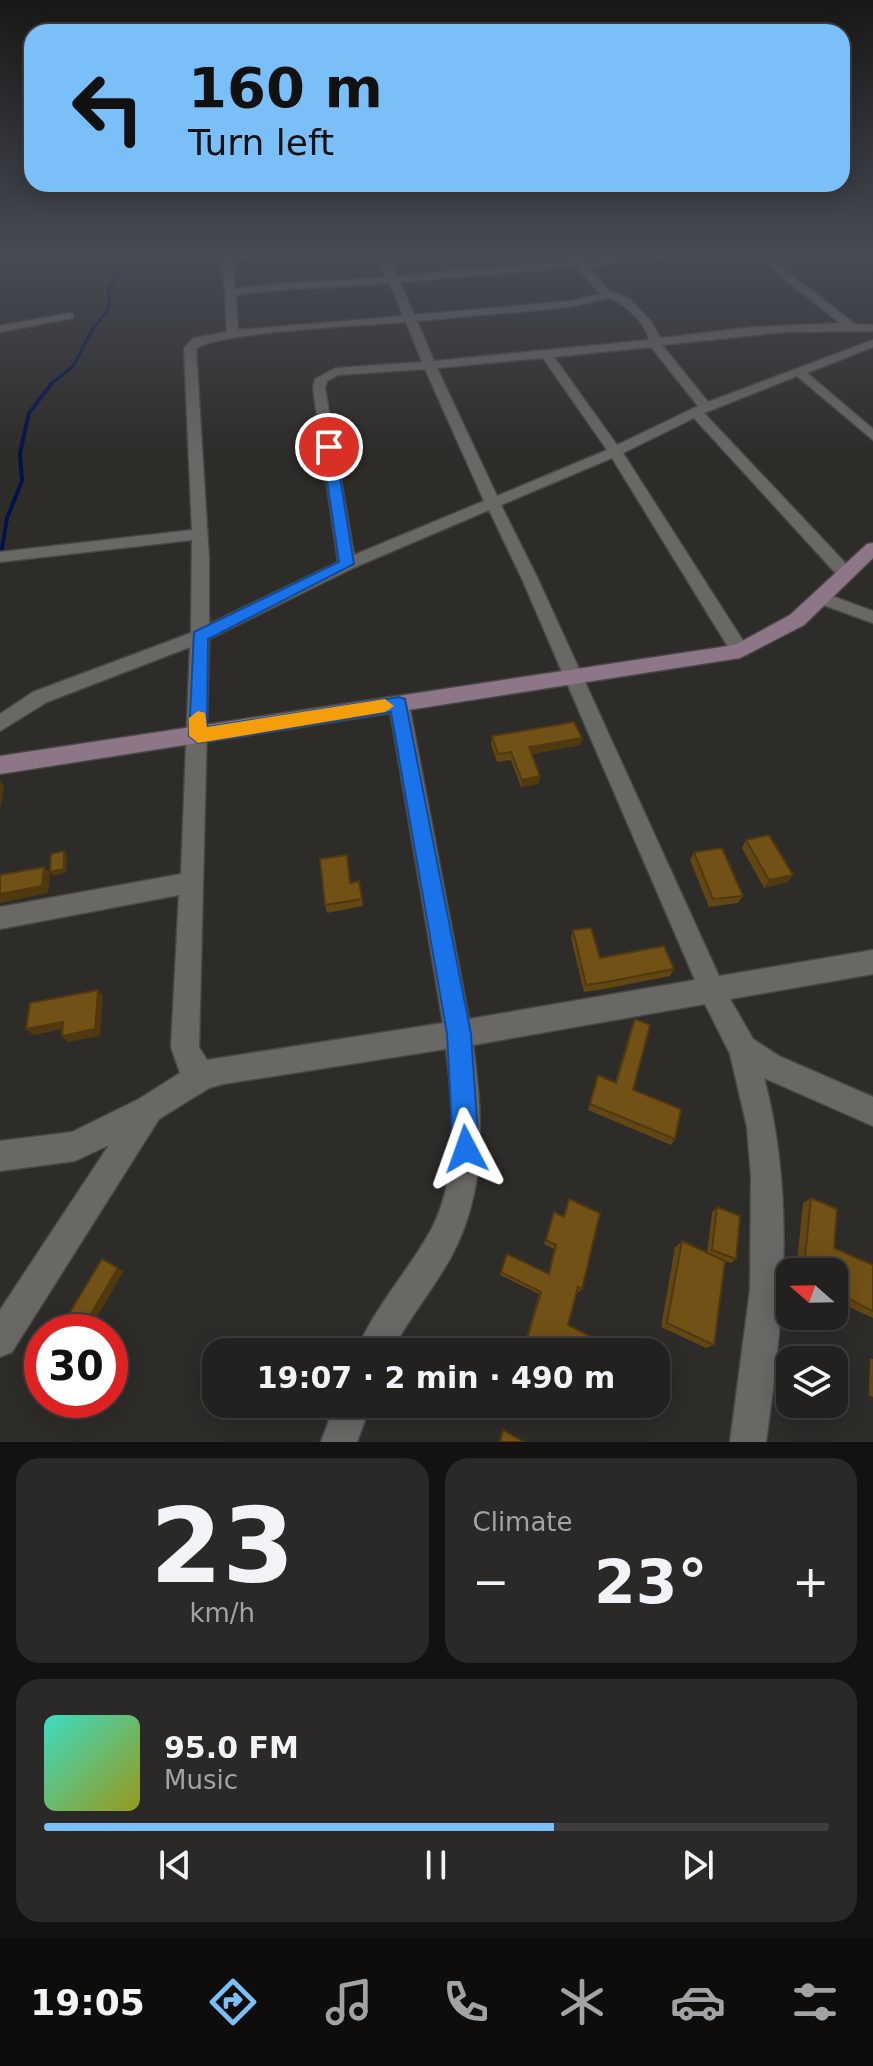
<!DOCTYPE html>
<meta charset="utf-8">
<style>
:root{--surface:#22211f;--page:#2a2928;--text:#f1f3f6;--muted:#a2a3a4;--line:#3f3e3d;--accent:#7abff8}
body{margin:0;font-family:"DejaVu Sans",sans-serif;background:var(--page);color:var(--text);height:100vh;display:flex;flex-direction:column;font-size:30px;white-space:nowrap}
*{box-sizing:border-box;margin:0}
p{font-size:26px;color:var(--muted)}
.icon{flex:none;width:44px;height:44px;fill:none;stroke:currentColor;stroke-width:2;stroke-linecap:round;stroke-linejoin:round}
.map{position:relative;height:1442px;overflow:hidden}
.side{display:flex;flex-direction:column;gap:16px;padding:16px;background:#131211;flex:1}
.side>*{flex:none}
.hud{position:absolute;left:24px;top:24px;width:826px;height:168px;border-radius:24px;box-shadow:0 4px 20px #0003,0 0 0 2px var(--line);background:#7abff8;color:#111;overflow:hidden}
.needle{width:52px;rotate:290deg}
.tools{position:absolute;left:776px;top:1258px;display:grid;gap:16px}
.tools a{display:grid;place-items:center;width:72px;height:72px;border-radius:16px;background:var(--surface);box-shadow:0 4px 20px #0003,0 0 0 2px var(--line);font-size:40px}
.speed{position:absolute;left:24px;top:1314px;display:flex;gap:16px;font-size:40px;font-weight:700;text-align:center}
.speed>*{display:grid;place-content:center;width:104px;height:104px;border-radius:50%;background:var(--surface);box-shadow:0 4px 20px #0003,0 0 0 2px var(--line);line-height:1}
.speed .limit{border:12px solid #d22;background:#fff;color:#111}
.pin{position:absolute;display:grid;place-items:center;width:68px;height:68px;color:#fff;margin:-34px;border:4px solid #fff;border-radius:50%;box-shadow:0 2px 8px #0007}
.me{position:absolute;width:88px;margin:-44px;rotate:356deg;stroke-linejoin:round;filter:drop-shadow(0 0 6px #0008)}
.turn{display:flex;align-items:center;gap:28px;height:168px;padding:0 32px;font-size:36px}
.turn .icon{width:104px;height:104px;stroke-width:2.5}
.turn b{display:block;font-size:56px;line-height:68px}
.big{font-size:60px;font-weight:600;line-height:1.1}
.side .card{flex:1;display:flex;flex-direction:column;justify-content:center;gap:12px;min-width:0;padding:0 28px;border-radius:24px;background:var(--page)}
.side .dial{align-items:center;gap:0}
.dial b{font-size:104px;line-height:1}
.song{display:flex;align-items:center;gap:24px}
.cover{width:96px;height:96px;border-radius:12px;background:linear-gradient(135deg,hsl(170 70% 55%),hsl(60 70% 35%))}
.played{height:8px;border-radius:4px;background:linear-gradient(90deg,var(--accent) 65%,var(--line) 65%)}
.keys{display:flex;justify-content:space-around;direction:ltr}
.heat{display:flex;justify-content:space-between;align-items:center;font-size:44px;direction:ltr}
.side .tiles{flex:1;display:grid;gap:16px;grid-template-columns:1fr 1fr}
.card:last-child{grid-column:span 2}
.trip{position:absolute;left:202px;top:1338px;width:468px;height:80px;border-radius:24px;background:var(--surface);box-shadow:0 4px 20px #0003,0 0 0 2px var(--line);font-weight:600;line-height:80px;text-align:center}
.menu{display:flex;height:128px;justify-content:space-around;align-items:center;background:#0e0d0c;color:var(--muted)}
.menu .icon{width:56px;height:56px}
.menu .active{color:var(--accent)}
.menu b{font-size:36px;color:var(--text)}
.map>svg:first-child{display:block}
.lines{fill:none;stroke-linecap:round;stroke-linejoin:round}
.stream-far2{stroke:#00134a;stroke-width:3}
.stream-far1{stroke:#00134a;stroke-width:4}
.stream{stroke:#00134a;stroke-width:5}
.minor-casing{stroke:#494745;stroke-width:3}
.secondary-casing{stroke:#494745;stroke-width:3}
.minor{fill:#6a6865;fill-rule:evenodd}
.secondary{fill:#8c7687;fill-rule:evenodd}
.wall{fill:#624613}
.shaded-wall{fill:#50390f}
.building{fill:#725116;stroke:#50390f;stroke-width:2}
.route{fill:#1a73e8;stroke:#114b97;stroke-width:2}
.slow{fill:#f59e0b}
</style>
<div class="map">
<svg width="873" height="1442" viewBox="0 0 873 1442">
<rect width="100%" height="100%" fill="#2e2c29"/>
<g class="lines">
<path class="stream-far2" d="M50,385L73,366L94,327L105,314L109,306V292L123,254"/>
<path class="stream-far1" d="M1,555L7,518L22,481L20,453L29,413L52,383"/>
<path class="stream" d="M0,560L1,553"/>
<g class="minor-casing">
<path id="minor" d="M23,254H46L0,263V257Z
M256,254H293L233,261L235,289C285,281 337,282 387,277L374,254H384L397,276L573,261L570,258L575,255L582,260L693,254L688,257L587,266L608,290L629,299L649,319L661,338L754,327L840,323L753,254H764L855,324L873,325V331L784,332L662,345L708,402L873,340V347L807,373L873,429V440L797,376L704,413L852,570L854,574L852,578H840L694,418L623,453L747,647L749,651L747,655H733L612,458L501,505L538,579L719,976L873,950V974L730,999L753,1039L779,1056L873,1097V1126L764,1078C796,1197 783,1321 766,1442H730L750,1290L751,1176L747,1127L730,1054L705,1004L473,1045C483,1117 487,1191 451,1257C433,1290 408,1319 391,1352H356C373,1310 404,1276 427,1237C460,1182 454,1110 446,1049L223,1084L209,1088L159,1119L12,1352L0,1357V1310L109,1145L75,1161L0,1171V1141L72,1132L139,1099L180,1073L171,1047L179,895L0,929V907L181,874L190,647L47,702L0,731V714L33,692L191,633L192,540L0,562V552L192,530L184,348L194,338L227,332L223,259ZM577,267L600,294L570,301L414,315L400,282ZM390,283L403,316L238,330L236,295C286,287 339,288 390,283ZM610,298C626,305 646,323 649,340L434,361L417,321L570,307ZM406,322L422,362L336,368L315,379L313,388L338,562L209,624V559L196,349C213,332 372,325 406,322ZM651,347L698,406L617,445L554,357ZM543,358L607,450L497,496L437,368ZM425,369L484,501L354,555L325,388L327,381L338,375ZM489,510L522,579L695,980L469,1019L409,704L399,697L389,704L443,1023L207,1060L199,1047L209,639L353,568Z
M69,313L73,314V318L0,332V326Z
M821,592L873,611V623L815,602L812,598Z
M335,1404H371L357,1442H321Z"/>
</g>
<g class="secondary-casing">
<path id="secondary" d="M873,543V558L804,625L740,658L0,774V756L735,645L790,615L867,544Z"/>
</g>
<use href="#minor" class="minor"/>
<use href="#secondary" class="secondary"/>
</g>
<path class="wall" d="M492,736L582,738L580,745L531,754L539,784L521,787L511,760L497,762L491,744Z
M746,840L788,882L764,888L742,848Z
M694,852L743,896L738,903L709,907L690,860Z
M359,881L363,906L327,913L325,905L351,883Z
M573,930L600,958L674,969L670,976L604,989L584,992L571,938Z
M635,1019L633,1090L675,1139L671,1145L588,1110L598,1075L615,1082L632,1025Z
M811,1198L834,1248L873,1265V1318L838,1302V1292L834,1290V1272H796L803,1203Z
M569,1199L582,1289L579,1292L577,1291L568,1325L608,1352H522L539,1294L500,1275L507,1254L548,1274L554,1249L544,1244L554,1212L563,1216Z
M717,1207L736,1259L731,1263L725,1261L714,1345L706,1348L661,1327L675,1247L682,1241L707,1253L712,1212Z
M870,1359H873V1397L869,1396Z
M568,1404H596L594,1416H591Z"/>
<path class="shaded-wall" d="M582,738L580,745L528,755L529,747Z
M540,776L539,784L521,787L522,780Z
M0,780L4,787L1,807H0Z
M64,851L67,855L66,873L53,876L50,872Z
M44,867L50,874L48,893L0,903V894Z
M793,875L788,882L764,888L769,880Z
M98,990L103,996L100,1036L68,1042L62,1036Z
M63,1022L69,1028L33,1035L26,1029Z
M118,1268L124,1271L88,1332H80Z"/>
<path class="building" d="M574,722L582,738L529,747L540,776L522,780L511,752L498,754L492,736Z
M769,835L793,875L769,880L746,840Z
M722,848L743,896L713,899L694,852Z
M64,851V869L50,872L51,854Z
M347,855L350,883L359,881L362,899L325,905L320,859Z
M44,867L42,886L0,894V875Z
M591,928L600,958L664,946L674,969L606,982L586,985L573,930Z
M98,990L95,1029L62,1036L63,1022L26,1029L30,1003Z
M635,1019L650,1025L633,1090L681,1109L675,1139L590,1104L598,1075L616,1083Z
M811,1198L837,1209L834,1248L873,1265V1311L847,1298L848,1289L834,1283V1272H810L804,1269Z
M569,1199L600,1213L582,1289L578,1287L568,1325L609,1346L608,1352H523L541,1292L501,1272L507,1254L549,1274L556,1245L546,1240L554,1212L564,1217Z
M717,1207L740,1216L736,1259L712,1250Z
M682,1241L725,1261L714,1345L667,1323Z
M102,1259L118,1268L80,1332H58Z
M573,1404H596L594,1416Z
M503,1430L524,1442H500Z"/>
<linearGradient id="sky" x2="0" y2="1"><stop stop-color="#191817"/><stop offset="0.56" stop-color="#464b54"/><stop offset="1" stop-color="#464b54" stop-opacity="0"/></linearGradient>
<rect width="873" height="456" fill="url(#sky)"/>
<path class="route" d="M329,443L335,447L354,564L208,639L207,727L399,697L405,699L471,1034L479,1149L476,1158L466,1162L456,1158L453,1149L447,1034L391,712L198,743L189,736L194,632L339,562L322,447Z"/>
<path class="slow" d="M385,699L394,706L385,712L198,743L189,736V718L198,711L205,713L207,727Z"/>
</svg>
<div class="tools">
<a><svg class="needle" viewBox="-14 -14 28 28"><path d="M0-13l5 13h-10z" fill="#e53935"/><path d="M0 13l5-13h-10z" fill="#a2a3a4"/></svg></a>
<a><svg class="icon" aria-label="layers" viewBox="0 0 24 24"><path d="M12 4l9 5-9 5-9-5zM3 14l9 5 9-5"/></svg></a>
</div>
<div class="speed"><div class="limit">30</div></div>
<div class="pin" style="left:329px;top:447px;background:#d93025"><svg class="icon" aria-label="arrive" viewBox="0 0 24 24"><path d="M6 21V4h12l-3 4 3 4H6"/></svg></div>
<svg class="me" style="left:466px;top:1149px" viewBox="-20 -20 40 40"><path d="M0-17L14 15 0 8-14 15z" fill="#1a73e8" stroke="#fff" stroke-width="4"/></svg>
<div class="trip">19:07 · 2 min · 490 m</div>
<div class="hud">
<div class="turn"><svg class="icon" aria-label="left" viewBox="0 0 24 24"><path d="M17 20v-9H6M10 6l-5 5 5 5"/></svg><div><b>160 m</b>Turn left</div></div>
</div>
</div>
<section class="side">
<div class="tiles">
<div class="card dial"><b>23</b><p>km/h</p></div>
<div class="card"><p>Climate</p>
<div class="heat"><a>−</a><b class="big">23°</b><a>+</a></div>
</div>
<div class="card">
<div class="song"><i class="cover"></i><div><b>95.0 FM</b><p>Music</p></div></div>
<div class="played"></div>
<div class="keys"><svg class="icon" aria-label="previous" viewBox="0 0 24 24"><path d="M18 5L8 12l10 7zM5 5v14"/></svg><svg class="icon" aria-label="pause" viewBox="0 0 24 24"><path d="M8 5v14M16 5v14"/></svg><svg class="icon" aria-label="next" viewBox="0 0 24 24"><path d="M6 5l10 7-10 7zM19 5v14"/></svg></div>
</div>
</div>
</section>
<nav class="menu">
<b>19:05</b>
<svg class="icon active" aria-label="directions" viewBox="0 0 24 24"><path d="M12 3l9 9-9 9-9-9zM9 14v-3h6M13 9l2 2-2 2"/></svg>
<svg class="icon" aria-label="music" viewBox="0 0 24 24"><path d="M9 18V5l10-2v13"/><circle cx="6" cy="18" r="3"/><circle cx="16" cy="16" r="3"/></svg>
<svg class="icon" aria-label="phone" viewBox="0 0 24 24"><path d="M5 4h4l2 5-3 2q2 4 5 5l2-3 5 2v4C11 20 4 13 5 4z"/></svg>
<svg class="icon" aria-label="climate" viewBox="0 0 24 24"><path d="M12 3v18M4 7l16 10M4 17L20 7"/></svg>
<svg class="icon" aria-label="car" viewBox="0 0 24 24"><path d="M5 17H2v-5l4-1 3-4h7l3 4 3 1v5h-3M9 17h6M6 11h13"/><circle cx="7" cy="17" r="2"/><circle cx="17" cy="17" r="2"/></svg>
<svg class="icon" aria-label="filters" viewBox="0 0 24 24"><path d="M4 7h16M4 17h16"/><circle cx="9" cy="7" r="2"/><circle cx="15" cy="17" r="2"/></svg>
</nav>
